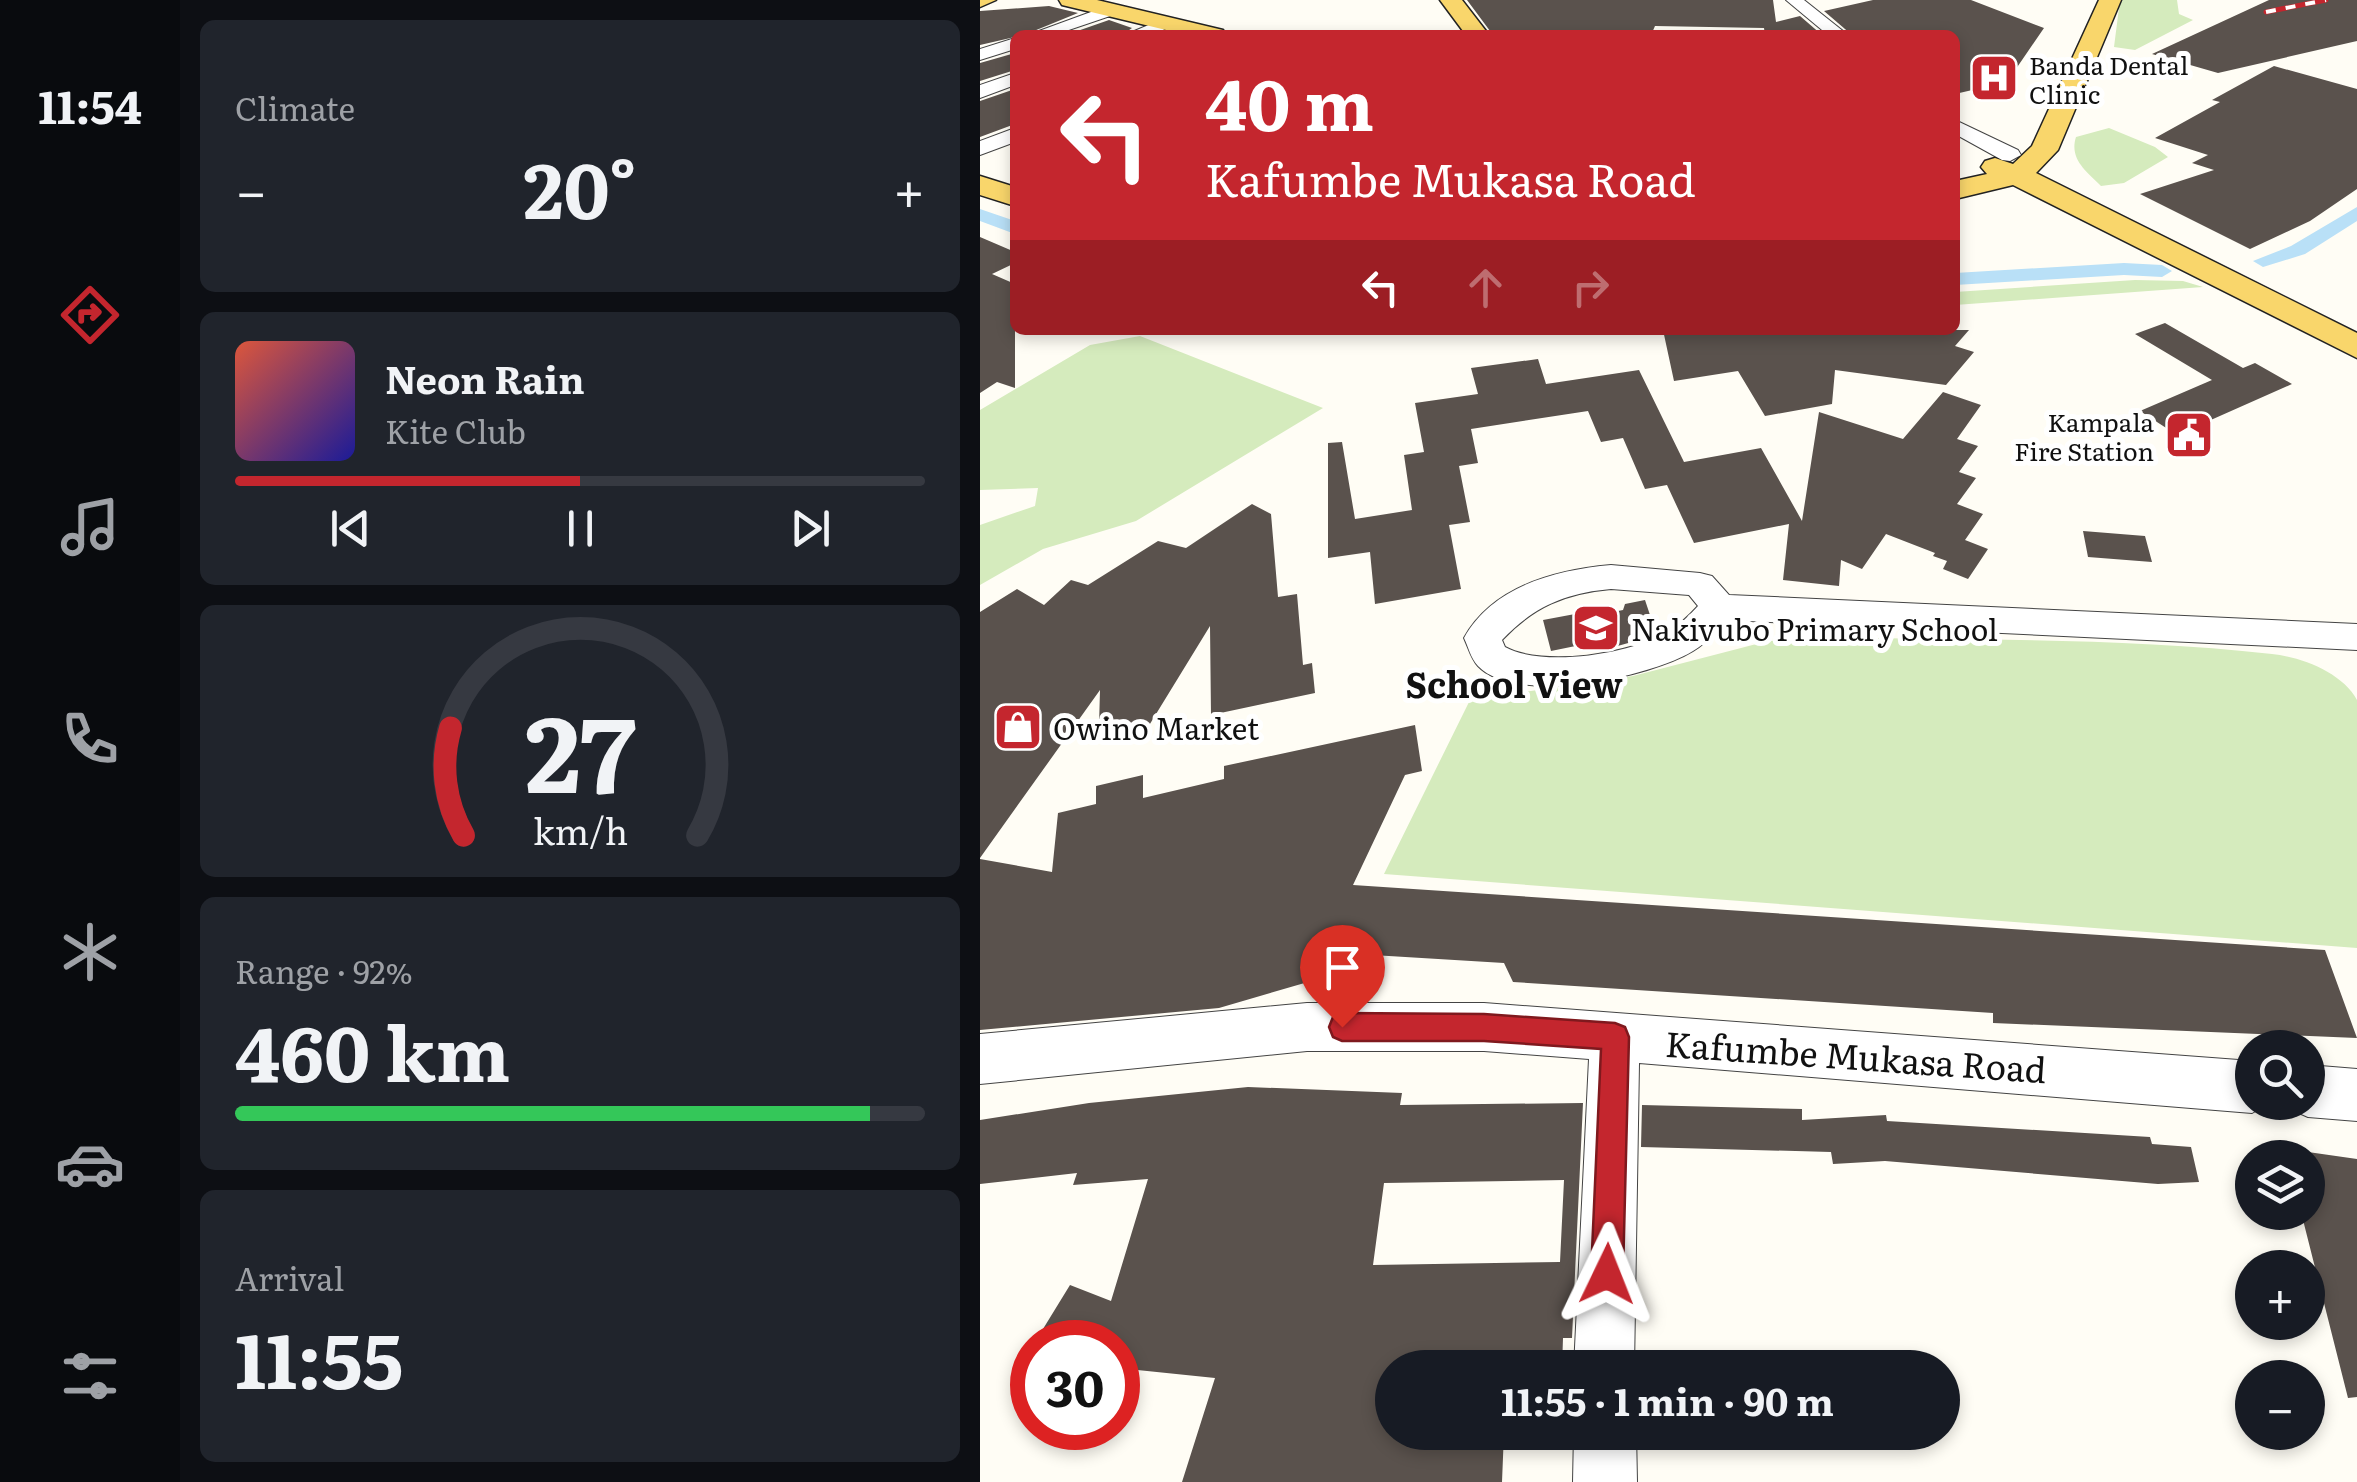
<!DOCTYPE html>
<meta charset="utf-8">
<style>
:root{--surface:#171b24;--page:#20242c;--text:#f1f3f6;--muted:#9ea1a6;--line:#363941;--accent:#c4262e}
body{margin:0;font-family:Literata,serif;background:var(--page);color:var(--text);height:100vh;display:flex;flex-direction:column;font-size:38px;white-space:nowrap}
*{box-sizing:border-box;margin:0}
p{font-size:32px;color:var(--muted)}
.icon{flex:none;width:55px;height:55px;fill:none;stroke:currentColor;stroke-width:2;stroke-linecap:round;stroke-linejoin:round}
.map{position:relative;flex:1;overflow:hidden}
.panel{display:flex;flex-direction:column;gap:20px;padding:20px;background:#0d0f14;width:800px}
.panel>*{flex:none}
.banner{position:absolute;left:30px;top:30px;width:950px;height:305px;border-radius:15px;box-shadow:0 5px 15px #0003;background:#c4262e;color:#fff;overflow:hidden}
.buttons{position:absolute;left:1255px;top:1030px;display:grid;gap:20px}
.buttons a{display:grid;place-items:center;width:90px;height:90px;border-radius:50%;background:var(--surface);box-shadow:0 5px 15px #0003;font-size:50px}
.speed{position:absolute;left:30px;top:1320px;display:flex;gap:20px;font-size:50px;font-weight:700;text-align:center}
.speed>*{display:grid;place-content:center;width:130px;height:130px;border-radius:50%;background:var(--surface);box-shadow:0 5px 15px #0003;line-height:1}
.speed .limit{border:15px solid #d22;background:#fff;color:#111}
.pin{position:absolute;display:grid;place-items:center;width:85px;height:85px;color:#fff;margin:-102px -42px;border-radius:50% 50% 50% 0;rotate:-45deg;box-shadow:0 0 10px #0007}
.pin .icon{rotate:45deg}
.me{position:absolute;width:110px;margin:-55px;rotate:2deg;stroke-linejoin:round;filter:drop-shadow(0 0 8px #0008)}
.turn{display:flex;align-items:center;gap:35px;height:210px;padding:0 30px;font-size:45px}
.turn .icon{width:130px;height:130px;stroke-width:2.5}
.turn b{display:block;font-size:70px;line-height:85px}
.lanes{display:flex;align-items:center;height:95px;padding:0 30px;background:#0003;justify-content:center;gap:50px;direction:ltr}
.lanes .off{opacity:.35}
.big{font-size:75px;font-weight:700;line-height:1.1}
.panel .widget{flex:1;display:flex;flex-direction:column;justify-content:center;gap:15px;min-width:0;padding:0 35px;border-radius:15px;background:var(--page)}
.panel .dial{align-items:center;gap:0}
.dial svg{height:260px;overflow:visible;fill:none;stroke:var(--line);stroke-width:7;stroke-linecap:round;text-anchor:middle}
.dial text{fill:var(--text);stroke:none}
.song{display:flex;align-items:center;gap:30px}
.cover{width:120px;height:120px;border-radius:15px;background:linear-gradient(135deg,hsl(10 70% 55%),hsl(240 70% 35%))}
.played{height:10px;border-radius:5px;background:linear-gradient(90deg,var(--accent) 50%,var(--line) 50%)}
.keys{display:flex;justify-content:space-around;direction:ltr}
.heat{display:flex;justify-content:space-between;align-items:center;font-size:55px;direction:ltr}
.charge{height:15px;border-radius:8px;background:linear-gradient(90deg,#34c759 92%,var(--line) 0)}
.trip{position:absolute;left:395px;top:1350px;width:585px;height:100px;border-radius:50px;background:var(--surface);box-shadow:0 5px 15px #0003;font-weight:700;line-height:100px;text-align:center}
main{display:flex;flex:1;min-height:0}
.tab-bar{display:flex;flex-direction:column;width:180px;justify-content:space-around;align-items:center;background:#090b0e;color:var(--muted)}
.tab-bar .icon{width:70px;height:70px}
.tab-bar .selected{color:var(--accent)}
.tab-bar b{font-size:45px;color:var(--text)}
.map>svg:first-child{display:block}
.green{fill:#d5ebbd}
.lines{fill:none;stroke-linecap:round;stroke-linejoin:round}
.canal{fill:#b9e0f7;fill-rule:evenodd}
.building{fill:#5a524d;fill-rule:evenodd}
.minor-casing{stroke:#444;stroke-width:2}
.major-casing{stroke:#222;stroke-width:3}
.minor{fill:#fff;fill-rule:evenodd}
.major{fill:#f9d66b;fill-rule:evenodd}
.rail-casing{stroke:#c4262e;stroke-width:5}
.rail{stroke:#fff;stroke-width:4;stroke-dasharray:10;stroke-linecap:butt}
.route{fill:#c4262e;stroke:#7f191e;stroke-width:2.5}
.labels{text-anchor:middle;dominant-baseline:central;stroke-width:10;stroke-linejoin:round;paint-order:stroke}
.far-poi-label{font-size:25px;fill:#111;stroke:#fff;text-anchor:start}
.poi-label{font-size:30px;fill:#111;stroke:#fff;text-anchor:start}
.quarter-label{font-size:35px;font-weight:bold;fill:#111;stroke:#fff}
.near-street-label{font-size:35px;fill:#111;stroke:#fff}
</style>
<main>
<nav class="tab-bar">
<b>11:54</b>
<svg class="icon selected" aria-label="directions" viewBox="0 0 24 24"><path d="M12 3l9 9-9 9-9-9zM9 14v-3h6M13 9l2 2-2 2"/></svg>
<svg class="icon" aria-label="music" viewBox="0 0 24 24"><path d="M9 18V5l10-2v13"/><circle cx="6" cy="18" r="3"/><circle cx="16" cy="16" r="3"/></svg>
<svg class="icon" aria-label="phone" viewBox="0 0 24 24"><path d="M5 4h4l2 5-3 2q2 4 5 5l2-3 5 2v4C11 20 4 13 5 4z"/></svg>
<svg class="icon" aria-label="climate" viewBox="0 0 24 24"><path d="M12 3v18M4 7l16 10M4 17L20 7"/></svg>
<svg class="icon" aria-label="car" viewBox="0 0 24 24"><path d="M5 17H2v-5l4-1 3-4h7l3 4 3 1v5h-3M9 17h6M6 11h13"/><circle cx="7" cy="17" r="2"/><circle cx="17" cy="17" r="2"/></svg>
<svg class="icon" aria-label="filters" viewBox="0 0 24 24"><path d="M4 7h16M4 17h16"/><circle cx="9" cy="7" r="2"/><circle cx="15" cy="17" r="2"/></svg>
</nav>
<section class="panel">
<div class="widget"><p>Climate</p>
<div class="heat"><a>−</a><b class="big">20°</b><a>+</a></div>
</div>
<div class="widget">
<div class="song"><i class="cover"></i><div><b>Neon Rain</b><p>Kite Club</p></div></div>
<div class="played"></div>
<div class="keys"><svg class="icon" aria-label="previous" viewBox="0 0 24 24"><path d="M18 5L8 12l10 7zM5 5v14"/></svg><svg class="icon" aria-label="pause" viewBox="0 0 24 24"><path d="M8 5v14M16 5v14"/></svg><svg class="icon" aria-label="next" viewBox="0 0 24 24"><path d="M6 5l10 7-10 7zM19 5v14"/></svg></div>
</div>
<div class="widget dial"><svg viewBox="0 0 100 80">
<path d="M14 69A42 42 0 1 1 86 69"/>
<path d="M14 69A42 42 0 0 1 10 36" stroke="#c4262e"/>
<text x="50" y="56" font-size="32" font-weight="700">27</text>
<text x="50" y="72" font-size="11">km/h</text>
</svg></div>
<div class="widget"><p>Range · 92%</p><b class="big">460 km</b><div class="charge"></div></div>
<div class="widget"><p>Arrival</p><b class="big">11:55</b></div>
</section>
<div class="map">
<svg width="1377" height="1482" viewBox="0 0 1377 1482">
<rect width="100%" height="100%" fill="#fffdf5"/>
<path class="green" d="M1140,0H1197L1199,14L1213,20L1155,50L1134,47Z
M1129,128L1175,147L1188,157L1144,183L1121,186C1106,171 1089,159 1096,137Z
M1155,280L1203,281L1223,287L975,305V292Z
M160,336L343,408L156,521L63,549L0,585V525L55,506L58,488L0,490V410L110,345Z
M885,638C1021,640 1158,639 1292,654C1322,657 1363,673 1377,700V948L404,874L490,700L653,676L788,641Z"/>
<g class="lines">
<path class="canal" d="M1377,207V221L1325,254L1283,267L1273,261L1311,246Z
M0,209L35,221V234L0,221Z
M1144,263L1182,265L1192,271L1182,277L1144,275L975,285V273Z"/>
</g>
<path class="building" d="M487,0H793L796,22L820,16L842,35H785L784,28L675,26L671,35H513Z
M893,0H991L1064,28L1027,82L975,94V35H872L844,11Z
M1289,0H1377V41L1238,73L1172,54Z
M69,6L98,13L44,35L0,45V11Z
M129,20L152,28L142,35H86Z
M35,53V70L0,81V63Z
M1294,66L1377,89V189L1330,221L1270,249L1160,194L1234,170L1212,163L1228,155L1175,138L1240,102L1232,100Z
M35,89V124L0,137V101Z
M0,237L35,252V263L12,274L35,284V388L17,382L0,393Z
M1185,323L1263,368L1275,363L1312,384L1197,435L1160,411L1232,380L1155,334Z
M683,330H989L975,346L994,352L966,385L855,370L852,404L785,416L758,371L694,381Z
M558,359L566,384L659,370L704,462L781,448L822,521L839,412L923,439L963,392L1001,405L977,439L998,446L979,472L996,478L977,504L1003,514L985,540L1008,549L988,579L963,569L967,561L953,556L955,553L906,534L882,569L861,560L859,586L803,580L809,524L714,543L687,485L665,489L643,438L621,442L608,411L491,429L498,463L479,466L490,522L469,525L481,589L395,604L390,552L348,558V443L362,442L375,519L432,510L424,455L444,452L435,403L498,394L491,368Z
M272,504L291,514L298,597L317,594L323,665L332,663L335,693L231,715L230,626L165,732L119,726L120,690L0,858V612L37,589L64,605L91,580L108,585L178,541L206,548Z
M1103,531L1165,536L1172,562L1108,557Z
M665,600L674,627L656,631L659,640L634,647L626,646L625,640L571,651L563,620L595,614L597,619L643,610L645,604Z
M435,725L442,771L425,775L373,885L1345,950L1377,1038L1013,1023V1013L533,982L524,963L343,952L328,982L239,1008L0,1030V859L72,872L78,813L116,804V786L163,775V798L244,779V766Z
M268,1087L422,1093L420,1105L603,1103L592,1338H583L582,1368H412V1432H524L522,1482H202L235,1378L138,1368V1342H55L90,1285L131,1301L168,1179L93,1185L97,1173L0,1184V1120L109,1103ZM584,1180L580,1262L393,1265L404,1183Z
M662,1105L822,1109V1120L906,1115L907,1121L1170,1137L1172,1144L1211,1147L1219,1182L1178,1184L905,1161L853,1164L851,1152L661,1147Z
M1328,1152L1377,1159V1397L1368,1398L1321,1212H1328Z"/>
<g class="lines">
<g class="minor-casing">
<path id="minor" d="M806,0H824L868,35H848Z
M130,5L136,6V14L74,35H48Z
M185,18L194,23C180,35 163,35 145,35Z
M35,38V49L0,60V49Z
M35,73V85L0,98V85Z
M975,120L1038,150L1041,155L1030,161L1022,160L975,134Z
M35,128V142L0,155V141Z
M631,565L720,573L732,576L749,595L1377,624V650L748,620C737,631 727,643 713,651C671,677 536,706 498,666C491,659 488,646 484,638C513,586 575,570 631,565ZM631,589L709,595L718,606C709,616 699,625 688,632C651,654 563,668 525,647L522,640C553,607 585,593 631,589Z
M327,1003H504L1272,1061V1102H1291L1272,1113L659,1063L654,1368H594L609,1059L504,1051H327L0,1084V1034Z
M1328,1065L1377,1069V1121L1328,1117L1310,1109L1307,1102H1328Z
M594,1432H656L657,1482H593Z"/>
</g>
<g class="major-casing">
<path id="major" d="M0,0H16L0,7Z
M79,0H117L243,30L246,35H207L82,5Z
M460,0H482L509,35H486Z
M1119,0H1141L1078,150L1056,173L1377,333V358L1033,185L975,199V181L1007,174L1001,167L1005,161L1015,158L1033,164L1052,146Z
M0,176L35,187V206L0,195Z"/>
</g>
<use href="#minor" class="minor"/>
<use href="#major" class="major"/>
<g class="rail-casing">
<path id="rail" d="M1286,12L1346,0"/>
</g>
<use href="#rail" class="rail"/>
</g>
<path class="route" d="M362,1013L504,1014L635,1023L645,1027L649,1037L643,1274L638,1286L627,1291L615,1286L611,1274L621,1049L504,1041H362L353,1037L349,1027L353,1017Z"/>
<defs>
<g id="hospital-square" transform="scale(2.5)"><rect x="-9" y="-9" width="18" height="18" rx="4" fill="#c4262e" stroke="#fff"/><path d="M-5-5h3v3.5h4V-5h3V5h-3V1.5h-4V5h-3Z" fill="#fff"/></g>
<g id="civic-square" transform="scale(2.5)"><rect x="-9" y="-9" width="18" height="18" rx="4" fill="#c4262e" stroke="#fff"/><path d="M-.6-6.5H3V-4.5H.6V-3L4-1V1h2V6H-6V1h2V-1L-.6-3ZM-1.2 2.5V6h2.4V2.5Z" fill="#fff"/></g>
<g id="school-square" transform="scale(2.5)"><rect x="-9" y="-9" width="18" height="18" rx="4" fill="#c4262e" stroke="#fff"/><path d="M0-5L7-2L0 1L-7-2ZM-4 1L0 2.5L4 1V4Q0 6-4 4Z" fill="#fff"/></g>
<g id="shop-square" transform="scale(2.5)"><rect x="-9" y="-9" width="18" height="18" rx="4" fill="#c4262e" stroke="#fff"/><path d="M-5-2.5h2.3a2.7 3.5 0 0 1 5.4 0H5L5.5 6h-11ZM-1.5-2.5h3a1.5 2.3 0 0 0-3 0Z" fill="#fff"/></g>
</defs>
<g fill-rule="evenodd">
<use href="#hospital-square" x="1014" y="78"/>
<use href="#civic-square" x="1209" y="435"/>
<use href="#school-square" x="616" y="628"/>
<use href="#shop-square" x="38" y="727"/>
</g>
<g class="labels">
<g class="far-poi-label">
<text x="1049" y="64">Banda Dental<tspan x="1049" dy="29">Clinic</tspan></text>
<text x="1174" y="421" text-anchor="end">Kampala<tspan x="1174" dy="29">Fire Station</tspan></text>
</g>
<g class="poi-label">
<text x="651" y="628">Nakivubo Primary School</text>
<text x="73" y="727">Owino Market</text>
</g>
<g class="quarter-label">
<text x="534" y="683">School View</text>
</g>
<g class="near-street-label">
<text transform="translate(876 1055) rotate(4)">Kafumbe Mukasa Road</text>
</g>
</g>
</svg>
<div class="buttons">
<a><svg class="icon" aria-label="search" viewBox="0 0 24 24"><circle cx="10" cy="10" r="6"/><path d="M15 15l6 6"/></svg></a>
<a><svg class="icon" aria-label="layers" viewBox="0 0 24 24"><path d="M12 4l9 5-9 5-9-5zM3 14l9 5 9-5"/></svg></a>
<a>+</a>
<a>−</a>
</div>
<div class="speed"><div class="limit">30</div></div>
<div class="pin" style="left:362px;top:1027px;background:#d93025"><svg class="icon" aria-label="arrive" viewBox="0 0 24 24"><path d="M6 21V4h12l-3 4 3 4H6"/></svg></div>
<svg class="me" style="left:627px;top:1274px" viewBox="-20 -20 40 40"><path d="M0-17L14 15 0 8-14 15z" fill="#c4262e" stroke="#fff" stroke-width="4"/></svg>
<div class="trip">11:55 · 1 min · 90 m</div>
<div class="banner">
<div class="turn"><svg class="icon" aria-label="left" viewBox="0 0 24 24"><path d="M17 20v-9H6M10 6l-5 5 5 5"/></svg><div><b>40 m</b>Kafumbe Mukasa Road</div></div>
<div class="lanes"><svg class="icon" aria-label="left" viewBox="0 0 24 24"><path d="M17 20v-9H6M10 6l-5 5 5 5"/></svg><svg class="icon off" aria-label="ahead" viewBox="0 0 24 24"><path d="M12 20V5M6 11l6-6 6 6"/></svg><svg class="icon off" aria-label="right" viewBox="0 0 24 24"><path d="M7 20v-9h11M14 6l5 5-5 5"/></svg></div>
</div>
</div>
</main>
